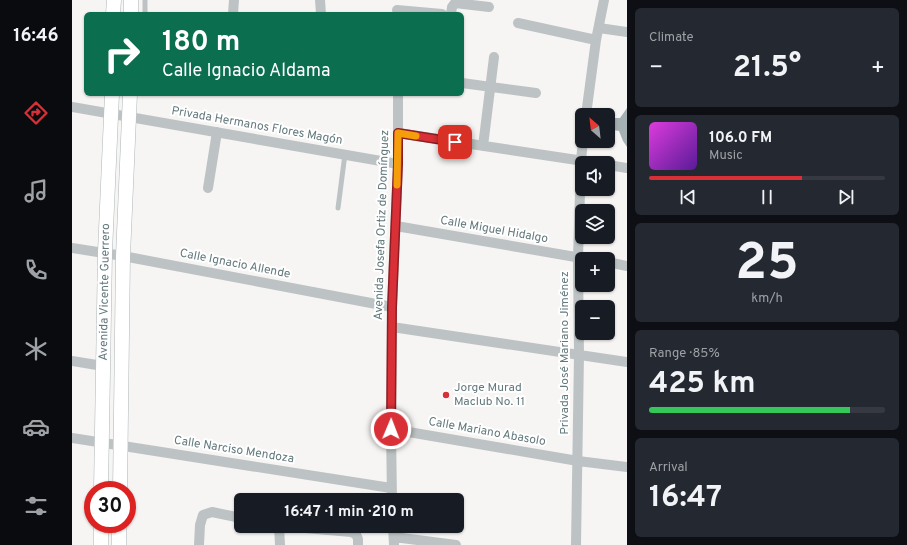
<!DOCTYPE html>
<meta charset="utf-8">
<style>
:root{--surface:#171b24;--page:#242831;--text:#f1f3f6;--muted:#9ea1a6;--line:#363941;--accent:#d93037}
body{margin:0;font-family:Overpass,sans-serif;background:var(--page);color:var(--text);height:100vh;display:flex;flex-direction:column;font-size:15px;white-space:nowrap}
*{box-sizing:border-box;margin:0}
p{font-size:13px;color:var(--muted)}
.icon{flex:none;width:22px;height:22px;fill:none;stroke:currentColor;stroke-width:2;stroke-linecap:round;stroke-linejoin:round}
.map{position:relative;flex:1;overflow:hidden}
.details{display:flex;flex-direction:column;gap:8px;padding:8px;background:#0d0f14;width:280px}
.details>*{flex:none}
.top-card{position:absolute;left:12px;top:12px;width:380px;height:84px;border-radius:6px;box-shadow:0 1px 3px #0004;background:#0b6e4f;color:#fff;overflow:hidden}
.needle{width:26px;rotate:332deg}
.fabs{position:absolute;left:503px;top:108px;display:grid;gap:8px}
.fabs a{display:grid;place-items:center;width:40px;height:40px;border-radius:6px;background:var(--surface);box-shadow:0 1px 3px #0004;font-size:20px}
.speed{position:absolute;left:12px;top:481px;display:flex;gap:8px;font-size:20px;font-weight:700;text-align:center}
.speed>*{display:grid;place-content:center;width:52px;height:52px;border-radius:50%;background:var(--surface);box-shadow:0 1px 3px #0004;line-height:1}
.speed .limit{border:6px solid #d22;background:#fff;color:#111}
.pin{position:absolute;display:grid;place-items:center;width:34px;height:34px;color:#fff;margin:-17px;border-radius:8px;box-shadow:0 2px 6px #0006}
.me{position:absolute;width:44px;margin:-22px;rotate:1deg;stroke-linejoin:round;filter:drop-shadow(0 0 3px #0008)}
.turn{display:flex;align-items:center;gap:14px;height:84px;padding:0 12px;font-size:18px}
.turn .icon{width:52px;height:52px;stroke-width:2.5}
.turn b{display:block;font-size:28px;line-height:34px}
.big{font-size:30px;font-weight:700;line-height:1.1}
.details .tile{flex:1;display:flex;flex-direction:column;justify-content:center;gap:6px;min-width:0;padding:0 14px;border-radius:6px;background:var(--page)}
.details .dial{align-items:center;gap:0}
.dial b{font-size:52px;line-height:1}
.song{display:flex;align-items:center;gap:12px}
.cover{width:48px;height:48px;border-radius:6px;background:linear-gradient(135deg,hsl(300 70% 55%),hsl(270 70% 35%))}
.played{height:4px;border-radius:2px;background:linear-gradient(90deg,var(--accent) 65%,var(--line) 65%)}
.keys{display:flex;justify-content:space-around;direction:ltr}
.heat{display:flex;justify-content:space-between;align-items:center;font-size:22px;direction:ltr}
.charge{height:6px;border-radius:3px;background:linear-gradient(90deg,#34c759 85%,var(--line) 0)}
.trip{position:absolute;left:162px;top:493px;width:230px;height:40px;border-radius:6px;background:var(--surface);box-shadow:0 1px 3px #0004;font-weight:700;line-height:40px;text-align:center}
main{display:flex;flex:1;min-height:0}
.dock{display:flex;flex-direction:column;width:72px;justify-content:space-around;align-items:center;background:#090b0e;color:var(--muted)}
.dock .icon{width:28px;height:28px}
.dock .selected{color:var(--accent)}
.dock b{font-size:18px;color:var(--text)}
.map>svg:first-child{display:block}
.building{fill:#a5b0b2}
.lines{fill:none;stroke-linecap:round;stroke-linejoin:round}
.secondary-casing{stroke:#adb6b7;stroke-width:15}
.service{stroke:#bdc3c4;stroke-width:5}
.minor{stroke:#bdc3c4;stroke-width:10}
.secondary{stroke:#fff;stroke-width:14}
.route-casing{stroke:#8d1f24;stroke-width:10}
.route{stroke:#d93037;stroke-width:7}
.slow{stroke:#f59e0b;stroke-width:7}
.poi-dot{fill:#d93037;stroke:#fff;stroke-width:1.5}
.labels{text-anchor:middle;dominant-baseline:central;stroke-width:4;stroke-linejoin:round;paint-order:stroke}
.street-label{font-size:12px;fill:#63797c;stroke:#fff}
.poi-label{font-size:12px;fill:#63797c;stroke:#fff;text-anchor:start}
</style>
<main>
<nav class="dock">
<b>16:46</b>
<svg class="icon selected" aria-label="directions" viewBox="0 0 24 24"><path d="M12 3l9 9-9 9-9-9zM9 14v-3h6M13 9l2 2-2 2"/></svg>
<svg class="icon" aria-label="music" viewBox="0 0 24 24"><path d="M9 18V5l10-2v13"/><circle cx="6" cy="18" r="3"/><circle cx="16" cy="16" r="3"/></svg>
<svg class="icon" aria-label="phone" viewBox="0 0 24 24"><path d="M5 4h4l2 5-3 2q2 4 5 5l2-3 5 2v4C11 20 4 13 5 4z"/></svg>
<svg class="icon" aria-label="climate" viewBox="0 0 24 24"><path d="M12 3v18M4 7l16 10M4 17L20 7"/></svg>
<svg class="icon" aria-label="car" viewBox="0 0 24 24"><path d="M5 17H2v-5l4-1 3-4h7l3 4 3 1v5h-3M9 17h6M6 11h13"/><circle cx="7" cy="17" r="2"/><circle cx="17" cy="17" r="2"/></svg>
<svg class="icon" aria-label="filters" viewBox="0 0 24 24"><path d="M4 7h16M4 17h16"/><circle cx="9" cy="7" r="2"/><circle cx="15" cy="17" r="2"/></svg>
</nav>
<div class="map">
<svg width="555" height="545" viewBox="0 0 555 545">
<rect width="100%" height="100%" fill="#f6f5f3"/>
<path class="building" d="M555,108V147L551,141L547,131L541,130L542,118H548Z"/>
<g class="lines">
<g class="secondary-casing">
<path id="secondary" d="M41,14L42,0
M59,14V0
M29,490L33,252L40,94
M48,490L51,256L58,94
M29,545V524
M47,545V524"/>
</g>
<path class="service" d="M73,14V0
M266,208L273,154"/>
<path class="minor" d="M248,0L249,14
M325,10L370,14
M161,14L162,0
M379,14L380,7L383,3L417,7
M446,23L524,40
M527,28L555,32
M390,83L464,93
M0,107L326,164
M514,115L524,40L532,0
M326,133L525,163
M411,146L422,57
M536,165L555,168
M136,188L145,132
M324,226L515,259
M0,248L51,256L320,307
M536,262L555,266
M320,327L555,362
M0,361L31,366
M319,429L506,461L555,467
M0,438L319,488
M320,500L319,429L320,307L326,164V94
M207,526L208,545
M211,526L279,532L284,534L286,539V545
M321,526L322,545
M322,537L384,545
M127,545L128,525L131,515L140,512L169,518
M504,545L507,355L506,258L509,160L511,141"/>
<use href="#secondary" class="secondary"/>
</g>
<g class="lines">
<g class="route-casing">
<path id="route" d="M319,429L320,307L326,164V133L383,142"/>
</g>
<use href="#route" class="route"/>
<path class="slow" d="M325,185L326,133L344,136"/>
</g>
<circle class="poi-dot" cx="374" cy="395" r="4"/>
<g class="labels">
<g class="street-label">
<text transform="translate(185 126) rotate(10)">Privada Hermanos Flores Magón</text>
<text transform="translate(310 225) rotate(-88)">Avenida Josefa Ortiz de Domínguez</text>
<text transform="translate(422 230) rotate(10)">Calle Miguel Hidalgo</text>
<text transform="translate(163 264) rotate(11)">Calle Ignacio Allende</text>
<text transform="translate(33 292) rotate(-89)">Avenida Vicente Guerrero</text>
<text transform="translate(493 353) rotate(-90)">Privada José Mariano Jiménez</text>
<text transform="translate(415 432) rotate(10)">Calle Mariano Abasolo</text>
<text transform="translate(162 450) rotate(9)">Calle Narciso Mendoza</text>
</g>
<g class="poi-label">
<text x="382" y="388">Jorge Murad<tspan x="382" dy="14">Maclub No. 11</tspan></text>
</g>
</g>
</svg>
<div class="fabs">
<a><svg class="needle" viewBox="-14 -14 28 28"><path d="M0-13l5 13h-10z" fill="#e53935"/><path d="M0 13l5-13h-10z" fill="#9ea1a6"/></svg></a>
<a><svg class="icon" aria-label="sound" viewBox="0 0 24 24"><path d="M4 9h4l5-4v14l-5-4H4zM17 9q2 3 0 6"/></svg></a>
<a><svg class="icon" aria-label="layers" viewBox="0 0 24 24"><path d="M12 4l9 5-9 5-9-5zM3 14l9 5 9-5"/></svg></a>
<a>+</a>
<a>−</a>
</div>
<div class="speed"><div class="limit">30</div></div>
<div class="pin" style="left:383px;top:142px;background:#d93025"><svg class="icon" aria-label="arrive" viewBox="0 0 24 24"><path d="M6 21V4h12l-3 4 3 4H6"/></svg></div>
<svg class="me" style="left:319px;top:429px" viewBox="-20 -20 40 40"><circle r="17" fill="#d93037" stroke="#fff" stroke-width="3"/><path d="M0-11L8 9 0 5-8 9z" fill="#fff"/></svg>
<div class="trip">16:47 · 1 min · 210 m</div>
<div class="top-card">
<div class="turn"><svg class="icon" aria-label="right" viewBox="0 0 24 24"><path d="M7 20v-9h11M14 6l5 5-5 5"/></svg><div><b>180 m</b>Calle Ignacio Aldama</div></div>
</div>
</div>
<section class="details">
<div class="tile"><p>Climate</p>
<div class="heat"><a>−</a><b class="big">21.5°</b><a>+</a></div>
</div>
<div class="tile">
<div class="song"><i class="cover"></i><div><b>106.0 FM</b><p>Music</p></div></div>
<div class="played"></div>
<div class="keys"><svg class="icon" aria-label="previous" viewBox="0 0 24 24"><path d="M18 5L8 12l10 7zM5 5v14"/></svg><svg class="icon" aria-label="pause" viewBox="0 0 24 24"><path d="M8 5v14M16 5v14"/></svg><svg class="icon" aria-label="next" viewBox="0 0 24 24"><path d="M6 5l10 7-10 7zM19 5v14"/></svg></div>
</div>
<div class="tile dial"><b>25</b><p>km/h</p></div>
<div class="tile"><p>Range · 85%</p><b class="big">425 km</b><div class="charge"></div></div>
<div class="tile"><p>Arrival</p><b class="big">16:47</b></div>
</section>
</main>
